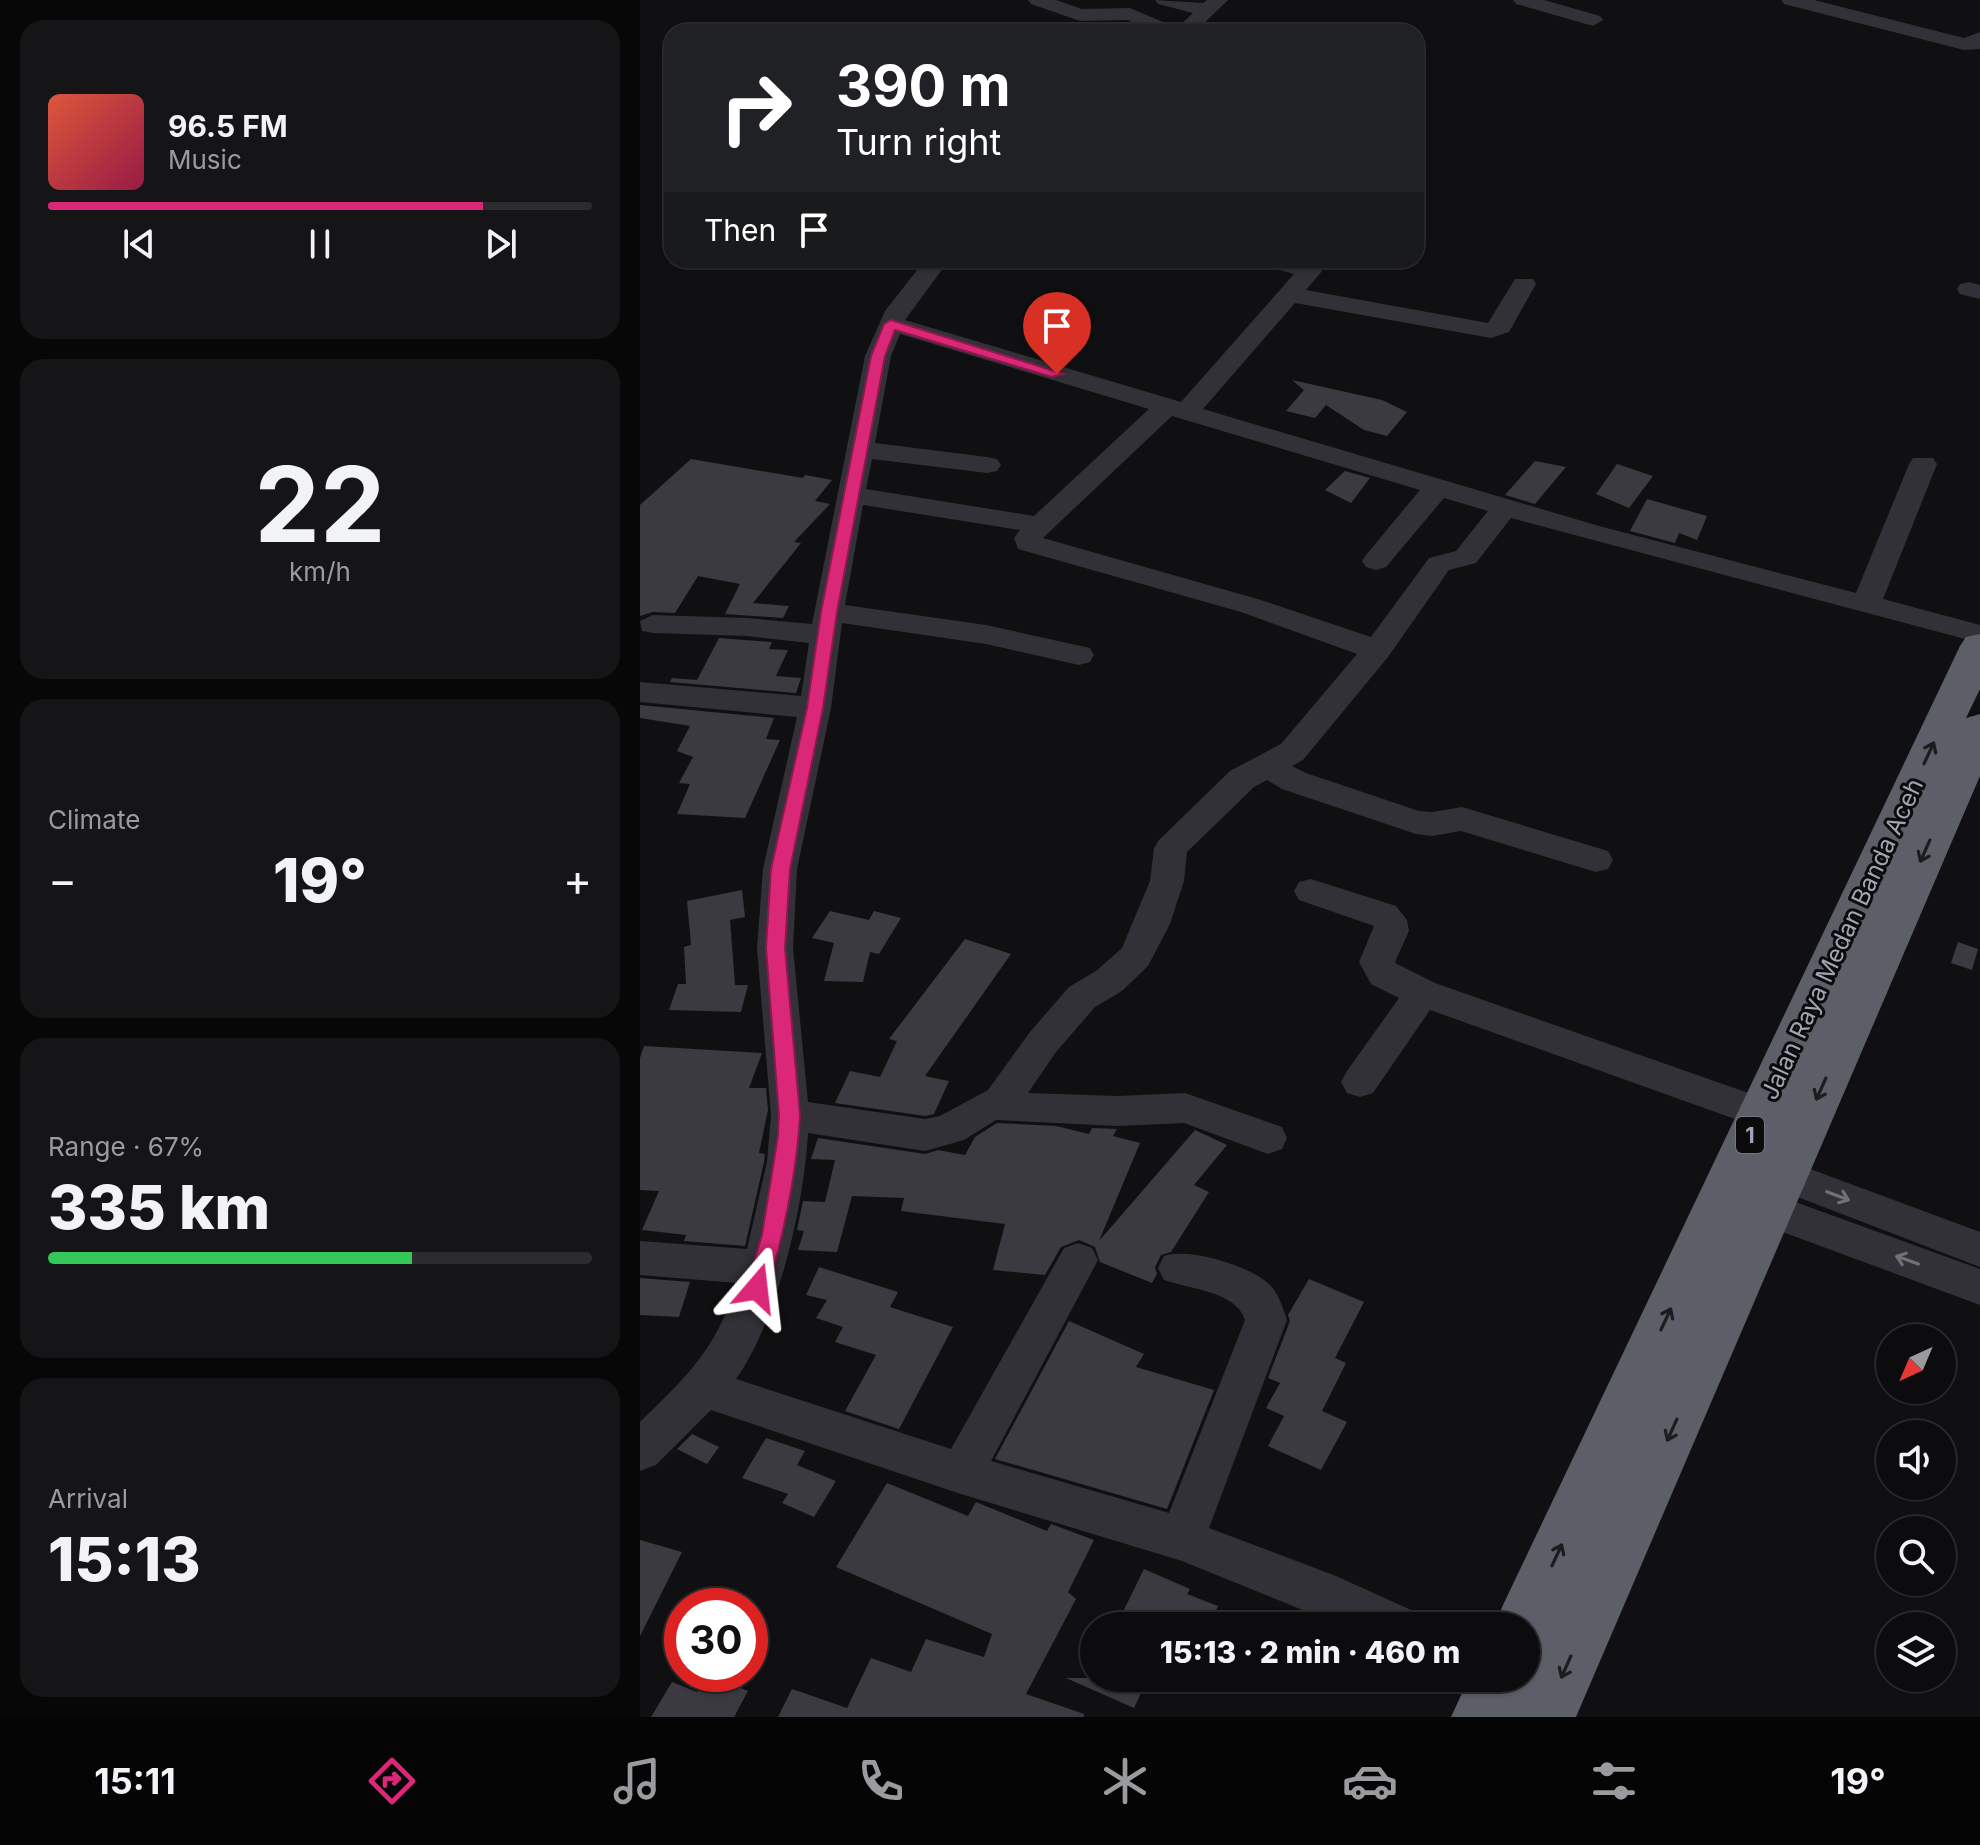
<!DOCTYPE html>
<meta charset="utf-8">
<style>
:root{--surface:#0c0c0e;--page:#151517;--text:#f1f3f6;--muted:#9a9b9e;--line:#2c2c2e;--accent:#db2777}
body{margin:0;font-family:Inter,sans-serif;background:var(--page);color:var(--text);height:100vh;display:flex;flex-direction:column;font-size:30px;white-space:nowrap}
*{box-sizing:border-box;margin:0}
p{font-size:26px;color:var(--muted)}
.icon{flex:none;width:44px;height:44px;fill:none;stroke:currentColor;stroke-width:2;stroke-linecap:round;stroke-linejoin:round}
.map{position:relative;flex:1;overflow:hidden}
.details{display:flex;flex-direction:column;gap:20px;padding:20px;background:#070708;width:640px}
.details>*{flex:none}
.hud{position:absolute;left:24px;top:24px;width:760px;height:244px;border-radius:24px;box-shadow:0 2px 6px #0004,0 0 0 2px var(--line);background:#202124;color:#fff;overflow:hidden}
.needle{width:52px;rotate:224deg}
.tools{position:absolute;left:1236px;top:1324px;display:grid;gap:16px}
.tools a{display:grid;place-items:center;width:80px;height:80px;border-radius:50%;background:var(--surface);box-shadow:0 2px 6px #0004,0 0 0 2px var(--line);font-size:40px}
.speed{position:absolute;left:24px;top:1588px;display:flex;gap:16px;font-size:40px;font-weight:700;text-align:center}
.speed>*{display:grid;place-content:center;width:104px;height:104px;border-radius:50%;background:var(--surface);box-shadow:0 2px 6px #0004,0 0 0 2px var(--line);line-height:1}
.speed .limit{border:12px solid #d22;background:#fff;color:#111}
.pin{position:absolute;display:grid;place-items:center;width:68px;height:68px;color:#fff;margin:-82px -34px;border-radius:50% 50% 50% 0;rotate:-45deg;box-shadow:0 0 8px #0007}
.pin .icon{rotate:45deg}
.me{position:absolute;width:88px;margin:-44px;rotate:17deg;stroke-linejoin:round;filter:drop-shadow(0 0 6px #0008)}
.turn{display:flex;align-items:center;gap:28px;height:168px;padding:0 40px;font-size:36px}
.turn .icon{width:104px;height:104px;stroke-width:2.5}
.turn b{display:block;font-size:56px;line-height:68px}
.then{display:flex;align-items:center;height:76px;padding:0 40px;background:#0003;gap:16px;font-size:30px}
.big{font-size:60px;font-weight:800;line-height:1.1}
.details .widget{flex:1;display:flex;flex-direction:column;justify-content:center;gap:12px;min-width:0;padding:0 28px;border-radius:24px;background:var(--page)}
.details .dial{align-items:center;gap:0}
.dial b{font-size:104px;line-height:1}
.song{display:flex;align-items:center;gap:24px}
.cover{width:96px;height:96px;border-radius:12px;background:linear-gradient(135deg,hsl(10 70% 55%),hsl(340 70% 35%))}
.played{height:8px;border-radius:4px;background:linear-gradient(90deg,var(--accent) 80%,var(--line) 80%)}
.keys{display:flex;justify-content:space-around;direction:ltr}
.heat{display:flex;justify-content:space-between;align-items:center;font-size:44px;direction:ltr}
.charge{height:12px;border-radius:6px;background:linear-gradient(90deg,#34c759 67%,var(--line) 0)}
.trip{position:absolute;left:440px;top:1612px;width:460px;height:80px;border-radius:40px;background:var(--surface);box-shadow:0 2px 6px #0004,0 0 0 2px var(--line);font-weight:800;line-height:80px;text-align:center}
.menu{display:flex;height:128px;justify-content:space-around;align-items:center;background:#050506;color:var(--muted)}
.menu .icon{width:56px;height:56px}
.menu .on{color:var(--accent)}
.menu b{font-size:36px;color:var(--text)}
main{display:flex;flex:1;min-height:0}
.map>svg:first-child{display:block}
.building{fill:#3a3a40}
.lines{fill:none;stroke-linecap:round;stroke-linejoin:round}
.minor{fill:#313137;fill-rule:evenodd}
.highway{fill:#5c5f68;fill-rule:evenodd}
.oneway{stroke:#1b1c1e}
.oneway2{stroke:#6e717c}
.route{fill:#db2777;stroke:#8e194d;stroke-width:2}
.labels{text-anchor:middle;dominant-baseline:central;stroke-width:6;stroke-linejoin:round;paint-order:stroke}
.shield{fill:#0b0b0c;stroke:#737782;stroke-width:2}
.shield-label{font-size:22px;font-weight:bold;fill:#a0a5b4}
.street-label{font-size:24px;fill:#a0a5b4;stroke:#0b0b0c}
</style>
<main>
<section class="details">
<div class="widget">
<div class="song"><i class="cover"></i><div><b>96.5 FM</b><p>Music</p></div></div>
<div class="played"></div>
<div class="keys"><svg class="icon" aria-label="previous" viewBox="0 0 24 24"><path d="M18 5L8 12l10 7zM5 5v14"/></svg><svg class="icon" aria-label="pause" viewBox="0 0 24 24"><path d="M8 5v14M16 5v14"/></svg><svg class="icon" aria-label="next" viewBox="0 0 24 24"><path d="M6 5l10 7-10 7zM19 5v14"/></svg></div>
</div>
<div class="widget dial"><b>22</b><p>km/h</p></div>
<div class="widget"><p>Climate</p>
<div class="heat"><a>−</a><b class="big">19°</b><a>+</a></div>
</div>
<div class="widget"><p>Range · 67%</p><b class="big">335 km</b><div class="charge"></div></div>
<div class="widget"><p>Arrival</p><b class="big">15:13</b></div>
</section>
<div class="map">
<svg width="1340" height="1717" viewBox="0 0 1340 1717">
<rect width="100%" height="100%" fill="#101012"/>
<path class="building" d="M652,380L742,400L767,412L747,436L724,430L686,405L675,418L646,411L664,390Z
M51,459L163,478L165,475L192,480L175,501L190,504L154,542L161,543L113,603L149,606L143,618L85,614L100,584L58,576L35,613L13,612L0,616V505Z
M895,461L926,467L895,504L865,495Z
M977,464L1013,476L989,508L956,494Z
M705,471L730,478L711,503L685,490Z
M1007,499L1067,516L1057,540L1039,533L1035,543L990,531Z
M79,638L132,642L129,649L148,650L136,676L161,678L156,693L30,682L32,678L57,680Z
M0,705L134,718L126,739L140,740L105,818L37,814L50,784L39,783L53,757L37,751L50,726L0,718Z
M102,890L105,917L90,920L95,985H108L101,1012L29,1010L38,984H46L44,947L51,945L47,901Z
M190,911L229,920L234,911L261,918L239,954L230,952L223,982L184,981L194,943L172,938Z
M325,939L371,954L285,1076L309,1081L294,1114L285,1116L195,1103L210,1071L240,1077L257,1041L249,1039Z
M1318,942L1338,949L1332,970L1311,963Z
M4,1046L122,1053L109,1088H126L128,1110L119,1153L125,1154L124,1162L105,1246L44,1241L46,1235L2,1230L19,1191L0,1190V1058Z
M357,1123L416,1126L449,1134L452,1128L477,1129L473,1136L500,1143L459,1241L555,1130L587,1145L554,1185L569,1192L531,1252L521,1255L515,1267L517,1274L512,1283L460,1262L455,1247L439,1240L421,1247L405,1275L353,1270L365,1224L261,1211L264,1198L212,1196L197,1252L158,1250L164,1231L157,1230L163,1201L185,1202L195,1160L171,1159L178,1138L285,1154L298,1150L325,1155L335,1137Z
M179,1267L258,1292L250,1307L313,1327L259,1429L205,1411L236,1355L195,1342L203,1327L176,1318L187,1300L166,1295Z
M0,1278L50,1282L39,1317L0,1315Z
M669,1279L724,1302L695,1358L706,1363L682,1411L707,1422L681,1470L628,1446L644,1416L626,1408L640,1383L628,1378L650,1321L648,1315Z
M429,1321L504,1354L496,1367L574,1390L527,1509L355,1459Z
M52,1434L79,1447L67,1464L37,1449Z
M126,1438L165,1451L157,1465L196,1481L174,1517L142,1503L148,1494L102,1478Z
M247,1483L328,1516L336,1502L407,1531L411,1524L454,1540L428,1592L436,1599L386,1694L444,1714V1717H138L152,1689L207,1708L231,1658L271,1672L286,1639L344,1657L352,1634L196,1567Z
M0,1540L42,1552L0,1636Z
M504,1569L550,1589L547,1594L578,1606L569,1626H476Z
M68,1674L108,1691L94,1717H11L32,1682L57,1692Z
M426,1678H508L494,1708Z"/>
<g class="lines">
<path class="minor" d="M388,0H416L442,9L490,8L537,28L553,13L518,4L515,0L563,3L567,0H588L555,32H511L488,20L440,21L391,4Z
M873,0H904L960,16L963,20L953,26L876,4Z
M1141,0H1174L1324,38L1340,32V49L1324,50L1144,4Z
M285,260H309L265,320L541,402L654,274L620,265L616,260H656L678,266L682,271L666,290L848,323L875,279H893L896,284L869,332L851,338L655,303L563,409L959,526L1216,593L1269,464L1273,458H1293L1297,464L1243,599L1340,625V643L871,518L836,563L809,570L748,657L663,760L652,766L666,773L779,811L792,812L822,807L968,851L973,860L968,869L956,872L821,831L792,836L776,834L642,789L627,780L614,787L547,852L544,881L530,924L508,966L482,991L455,1007L416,1052L388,1093L478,1096L545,1093L642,1127L647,1138L642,1149L628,1154L544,1123L478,1126L356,1120L324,1140L285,1151L168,1133C164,1205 138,1320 96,1379L311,1449L424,1248L438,1243L452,1248L458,1260L351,1461L529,1513L605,1320C596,1291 549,1289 524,1280L518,1268L524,1256C549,1247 612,1266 631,1286C639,1295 643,1308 647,1320L569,1528L696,1576L771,1610L778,1626H702L542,1561L321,1494L71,1410L16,1465L0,1471V1422C49,1374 75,1351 97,1283L0,1275V1241L107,1249L127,1162L131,1115L117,948L123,869L157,717L0,702V682L161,696L169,643L107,636L13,633L2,631L0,621L13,615L107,618L172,624L225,356L245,311ZM260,334L509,409L394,516L226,489L232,459L347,473L357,471L361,465L357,459L347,457L235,443L251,356ZM532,416L780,490L726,555L722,561L726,567L736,570L746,567L804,498L848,511L816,551L789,558L731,637L621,600L403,538ZM223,505L380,530L374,538L378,549L601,612L717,654L641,744L590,771L519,840L514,848L510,881L482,948L456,971L429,987L390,1032L348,1090L300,1116L285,1119L168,1102L153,948L157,869L191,708L202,623L346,644L439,665L450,662L454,655L450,648L346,625L205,605Z
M1329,282L1340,285V299L1320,294L1317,289L1320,284Z
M671,879L756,906L767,920L769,931L755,962L757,964L795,983L1134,1102L1139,1113L1134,1124L1120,1128L790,1010L733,1093L720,1097L707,1093L701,1082L707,1071L759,998L731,984L719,962L734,926L659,900L654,891L659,882Z
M1122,1151L1340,1232V1267L1108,1178L1102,1167L1108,1156Z
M1108,1185L1340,1269V1305L1094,1214L1088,1202L1094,1190Z"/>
<path class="highway" d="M1340,634V689L1326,718L1340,714V776L936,1717H811L829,1678H886V1663L891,1675L902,1649L886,1656V1626H854L863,1605L1320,646L1326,637Z"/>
</g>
<defs><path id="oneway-shaft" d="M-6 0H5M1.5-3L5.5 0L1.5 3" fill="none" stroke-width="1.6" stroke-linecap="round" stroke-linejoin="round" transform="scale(2)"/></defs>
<g class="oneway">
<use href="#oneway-shaft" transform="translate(1289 753) rotate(-65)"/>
<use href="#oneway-shaft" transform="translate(1285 851) rotate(114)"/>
<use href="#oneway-shaft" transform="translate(1181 1089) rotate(114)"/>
<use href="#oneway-shaft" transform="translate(1026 1319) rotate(-65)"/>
<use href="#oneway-shaft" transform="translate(1032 1430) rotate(114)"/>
<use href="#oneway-shaft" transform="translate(917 1555) rotate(-65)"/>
<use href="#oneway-shaft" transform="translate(926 1667) rotate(114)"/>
</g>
<g class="oneway2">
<use href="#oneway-shaft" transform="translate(1198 1196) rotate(21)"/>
<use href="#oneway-shaft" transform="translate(1267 1260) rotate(-160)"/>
</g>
<path class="route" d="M251,320L424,374L412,377L255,330L245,356L197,612L183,708L150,869L145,948L160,1115C157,1174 144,1232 128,1288L124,1295L117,1297L109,1295L106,1288L122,1235L138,1136L139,1115L126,948L131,869L167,708L181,612L231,356L244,324Z"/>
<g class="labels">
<rect class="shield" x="1096" y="1117" width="28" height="36" rx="6"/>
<g class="shield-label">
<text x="1110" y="1135">1</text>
</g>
<g class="street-label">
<text transform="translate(1202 939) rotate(-65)">Jalan Raya Medan Banda Aceh</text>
</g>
</g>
</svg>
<div class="tools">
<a><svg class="needle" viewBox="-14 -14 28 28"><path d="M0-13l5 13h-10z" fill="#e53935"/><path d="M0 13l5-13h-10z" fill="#9a9b9e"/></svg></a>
<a><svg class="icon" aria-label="sound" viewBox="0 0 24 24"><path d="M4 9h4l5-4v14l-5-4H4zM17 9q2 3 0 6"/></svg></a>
<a><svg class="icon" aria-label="search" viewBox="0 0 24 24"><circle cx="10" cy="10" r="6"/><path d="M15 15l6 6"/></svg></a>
<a><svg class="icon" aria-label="layers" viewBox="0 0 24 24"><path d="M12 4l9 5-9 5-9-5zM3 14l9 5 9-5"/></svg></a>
</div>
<div class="speed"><div class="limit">30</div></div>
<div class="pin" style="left:417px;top:374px;background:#d93025"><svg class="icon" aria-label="arrive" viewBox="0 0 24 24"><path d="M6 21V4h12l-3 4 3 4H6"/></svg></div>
<svg class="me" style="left:117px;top:1288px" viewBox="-20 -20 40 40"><path d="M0-17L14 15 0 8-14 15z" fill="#db2777" stroke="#fff" stroke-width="4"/></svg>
<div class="trip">15:13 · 2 min · 460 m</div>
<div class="hud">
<div class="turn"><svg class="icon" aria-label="right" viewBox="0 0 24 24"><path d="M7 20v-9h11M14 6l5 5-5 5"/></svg><div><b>390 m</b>Turn right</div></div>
<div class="then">Then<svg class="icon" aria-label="arrive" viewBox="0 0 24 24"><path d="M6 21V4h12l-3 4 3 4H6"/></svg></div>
</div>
</div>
</main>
<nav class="menu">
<b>15:11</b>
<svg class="icon on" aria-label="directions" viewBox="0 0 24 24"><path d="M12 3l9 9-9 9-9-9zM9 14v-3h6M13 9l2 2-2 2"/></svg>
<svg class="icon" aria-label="music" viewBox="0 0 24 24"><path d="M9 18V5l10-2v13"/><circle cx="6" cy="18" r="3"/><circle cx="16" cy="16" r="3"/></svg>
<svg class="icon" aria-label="phone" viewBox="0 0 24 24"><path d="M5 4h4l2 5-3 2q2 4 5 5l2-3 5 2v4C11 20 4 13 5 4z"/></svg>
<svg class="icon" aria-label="climate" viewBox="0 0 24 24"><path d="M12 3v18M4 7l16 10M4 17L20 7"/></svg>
<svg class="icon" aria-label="car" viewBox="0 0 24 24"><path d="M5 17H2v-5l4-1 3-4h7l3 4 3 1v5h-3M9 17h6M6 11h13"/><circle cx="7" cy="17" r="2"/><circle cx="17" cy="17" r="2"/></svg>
<svg class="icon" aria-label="filters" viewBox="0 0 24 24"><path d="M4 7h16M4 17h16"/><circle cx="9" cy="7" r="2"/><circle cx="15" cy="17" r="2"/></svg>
<b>19°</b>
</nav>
